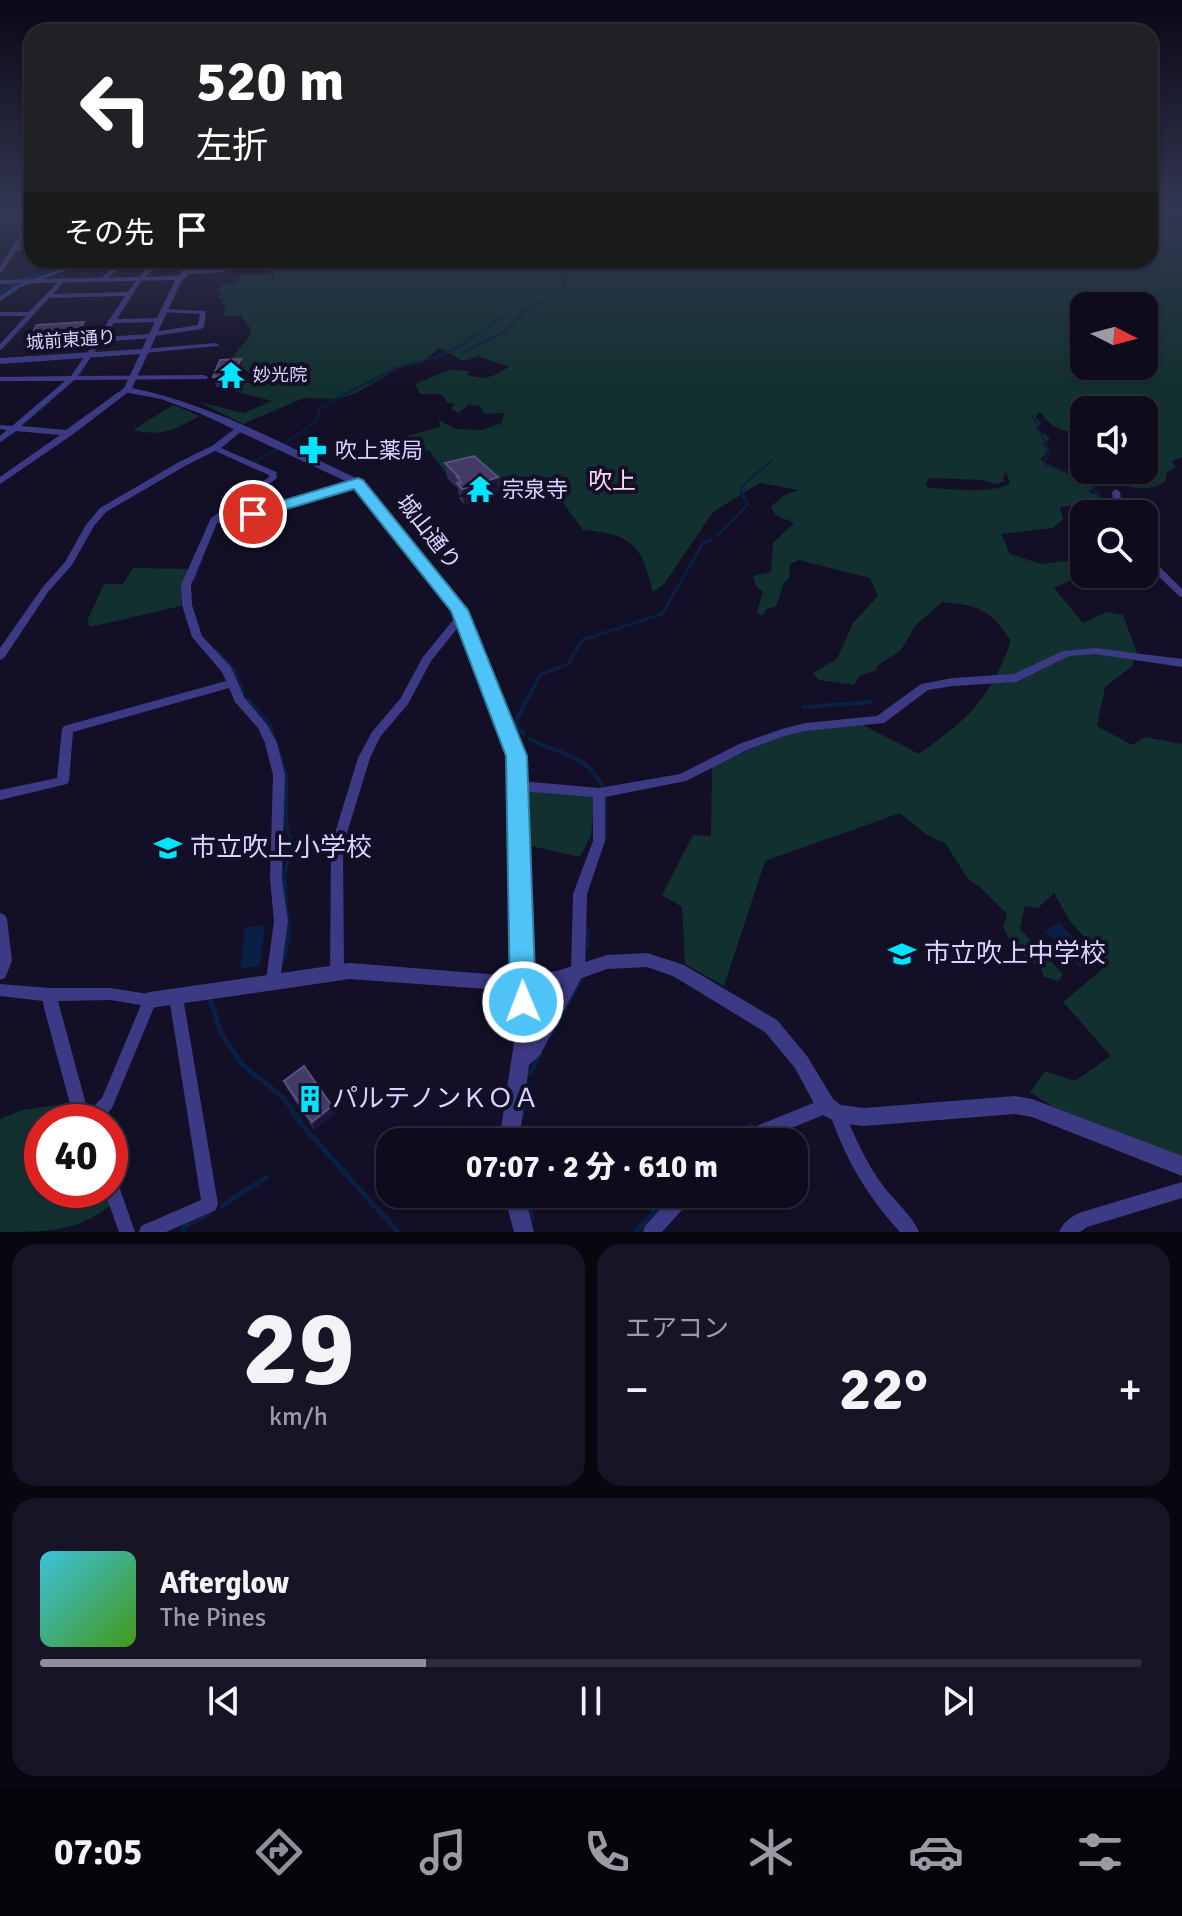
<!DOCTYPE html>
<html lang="ja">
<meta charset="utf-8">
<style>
:root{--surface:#0e0b1c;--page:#171425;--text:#f1f3f6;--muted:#9b9ba3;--line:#2e2b3b;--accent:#8c9099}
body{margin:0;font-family:Signika,"Noto Sans JP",sans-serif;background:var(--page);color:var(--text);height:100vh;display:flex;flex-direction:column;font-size:30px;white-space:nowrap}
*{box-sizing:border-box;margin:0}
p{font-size:26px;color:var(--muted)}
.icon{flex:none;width:44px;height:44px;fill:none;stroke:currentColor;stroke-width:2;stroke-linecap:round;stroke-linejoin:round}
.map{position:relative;height:1232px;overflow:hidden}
.drawer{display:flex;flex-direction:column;gap:12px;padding:12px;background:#08060f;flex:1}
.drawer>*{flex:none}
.hud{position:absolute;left:24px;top:24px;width:1134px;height:244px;border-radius:24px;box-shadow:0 2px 6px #0004,0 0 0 2px var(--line);background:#202124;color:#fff;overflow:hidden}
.needle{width:52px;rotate:96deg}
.fabs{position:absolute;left:1070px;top:292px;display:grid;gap:16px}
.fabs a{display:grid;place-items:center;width:88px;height:88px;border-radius:16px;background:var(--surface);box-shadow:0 2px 6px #0004,0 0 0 2px var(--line);font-size:40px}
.speed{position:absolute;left:24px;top:1104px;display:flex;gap:16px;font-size:40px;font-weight:700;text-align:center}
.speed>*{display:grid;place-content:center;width:104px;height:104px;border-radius:50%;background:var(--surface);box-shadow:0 2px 6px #0004,0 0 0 2px var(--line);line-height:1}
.speed .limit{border:12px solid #d22;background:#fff;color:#111}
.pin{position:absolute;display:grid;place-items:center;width:68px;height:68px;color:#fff;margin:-34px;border:4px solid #fff;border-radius:50%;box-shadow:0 2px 8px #0007}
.me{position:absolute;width:88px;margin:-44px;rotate:359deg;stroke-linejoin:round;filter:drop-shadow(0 0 6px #0008)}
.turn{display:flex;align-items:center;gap:28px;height:168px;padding:0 40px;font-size:36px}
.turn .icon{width:104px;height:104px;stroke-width:2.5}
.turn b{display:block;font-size:56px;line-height:68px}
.then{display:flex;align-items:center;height:76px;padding:0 40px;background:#0003;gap:16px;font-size:30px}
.big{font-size:60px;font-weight:800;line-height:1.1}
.drawer .tile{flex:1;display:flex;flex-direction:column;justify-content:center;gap:12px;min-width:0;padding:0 28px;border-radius:24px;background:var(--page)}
.drawer .dial{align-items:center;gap:0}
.dial b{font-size:104px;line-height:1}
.song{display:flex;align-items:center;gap:24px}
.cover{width:96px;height:96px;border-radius:12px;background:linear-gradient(135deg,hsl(190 70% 55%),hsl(100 70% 35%))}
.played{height:8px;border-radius:4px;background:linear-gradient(90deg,var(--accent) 35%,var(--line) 35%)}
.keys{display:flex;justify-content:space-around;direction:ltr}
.heat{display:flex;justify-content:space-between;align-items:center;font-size:44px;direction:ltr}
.drawer .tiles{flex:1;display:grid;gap:12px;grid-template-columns:1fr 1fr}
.tile:last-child{grid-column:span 2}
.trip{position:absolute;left:376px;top:1128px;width:432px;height:80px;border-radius:24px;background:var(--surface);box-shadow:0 2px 6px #0004,0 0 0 2px var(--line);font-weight:800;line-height:80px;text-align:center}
.tab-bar{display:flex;height:128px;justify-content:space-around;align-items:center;background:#06040b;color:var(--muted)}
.tab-bar .icon{width:56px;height:56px}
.tab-bar .selected{color:var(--accent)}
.tab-bar b{font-size:36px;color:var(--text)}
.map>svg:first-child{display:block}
.green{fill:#12302f;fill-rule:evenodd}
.water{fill:#0a1f44}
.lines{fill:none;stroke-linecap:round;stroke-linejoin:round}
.stream-far3{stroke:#0a1f44;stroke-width:2}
.stream-far2{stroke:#0a1f44;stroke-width:3}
.stream-far1{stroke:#0a1f44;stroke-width:4}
.stream{stroke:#0a1f44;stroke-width:5}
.river{fill:#0a1f44;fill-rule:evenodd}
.minor{fill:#3d3a85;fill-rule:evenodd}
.tertiary{fill:#3d3a85;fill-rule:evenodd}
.wall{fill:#312854}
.shaded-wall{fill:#1d163a}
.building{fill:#433a66;stroke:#5a527e;stroke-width:2}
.route{fill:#4fc3f7;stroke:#337fa1;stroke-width:2}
.labels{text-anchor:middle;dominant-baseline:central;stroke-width:8;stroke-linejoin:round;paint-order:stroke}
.far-street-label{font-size:18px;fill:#d9d4ff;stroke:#130f26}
.far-poi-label{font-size:18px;fill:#d9d4ff;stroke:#130f26;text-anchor:start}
.poi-label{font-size:22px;fill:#d9d4ff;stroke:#130f26;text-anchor:start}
.street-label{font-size:22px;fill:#d9d4ff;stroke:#130f26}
.neighbourhood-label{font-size:24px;fill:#ffd6f0;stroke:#130f26}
.near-poi-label{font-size:26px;fill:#d9d4ff;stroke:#130f26;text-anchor:start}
</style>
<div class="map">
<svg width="1182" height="1232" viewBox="0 0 1182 1232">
<rect width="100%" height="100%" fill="#130f26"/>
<path class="green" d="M1150,213H1182V457L1172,461L1175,468L1167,472L1165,482C1150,490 1139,490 1123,485L1118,475L1121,472L1108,470H1144V410H1084L1083,449L1077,447L1080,434C1066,432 1048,427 1042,413H1038L1036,418L1041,423L1036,429L1050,438L1043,444L1050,451L1040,459C1062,478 1077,467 1096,486L1089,492L1107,499L1118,514H1103C1093,500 1075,505 1060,507L1063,520L1053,528L1001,534L1010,554L1041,564L1066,561L1084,570V574L1054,588L1083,623L1107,612L1123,615L1137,653L1132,666L1105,687L1097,726L1132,745L1145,737L1182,744V1157L1053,1107L1030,1092L1045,1071L1075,1081L1111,1056L1063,1002L1108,964L1070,921L1054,893L1038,908L1025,906L1020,929L1063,974L1059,981L1044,977L1040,966C1022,958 1011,945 1003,927L1007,914L982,889L968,879L945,843L927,835L900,813L765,861L724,986L685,964L682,907L662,895L693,835L711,836L712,766L778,737L803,730L863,725L919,754C970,718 989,700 1011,641C989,608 980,606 942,602L916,625L901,650L877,666V670L859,676L854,685L819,680L813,673L837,659L853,623L878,596L870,578L799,560L790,564L789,578L784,583L776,606L767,609L762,616L757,612L763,592L756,586L753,576L771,572L773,543L794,523L775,515L771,506L785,495L799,490L760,483L713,512L664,584L653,592C642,545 632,534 583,530L561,500L542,490L530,487L514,490L448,476L429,450L410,457L403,455L407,436L440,427L439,420L456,429L482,430L502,423L504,413L485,414L480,406L468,405L459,413L451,408L456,404L447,402L441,394H420L415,384L449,370L469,371L468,375C490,381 492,376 509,367L478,356L463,361L439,348L425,361L399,368L356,393L338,399L304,398L243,424L199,402L244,413L272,401L234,391L256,376L228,362L249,337L251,329L240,315L223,317L226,304H222L224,299H218L222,291H217L219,287L237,281L240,275L271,273L272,280L275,276L269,270L257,268L286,262L293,272L287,260H318L323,267L322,260H1150ZM1084,306H1144V366H1084ZM1006,471L1010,483C993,495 949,488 928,488L926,483L929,478L982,480L997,484L1005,481L1003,479Z
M173,405L200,416C173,430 163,437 133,430Z
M133,568L189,569L182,587L181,606L90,627L87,621L104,584H123Z
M530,790L591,794L595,798L591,835L580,857L527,845L526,794Z
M75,1102L81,1122H42V1190H106L111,1205C77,1232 46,1232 0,1232V1119L23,1110Z"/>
<path class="water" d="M1059,923L1095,958L1080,967L1045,931Z
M265,925L260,966L240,969L245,927Z"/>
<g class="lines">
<path class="stream-far3" d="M126,295L138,279
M464,352L506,331L522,313L563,288L565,278
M80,375L85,365
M54,398L75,379
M328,403L396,368L436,357L460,346L500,318
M1032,415L1047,446L1045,464L1086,479L1097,493
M20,427L50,402
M0,443L14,432
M284,444L317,421L319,410L324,406
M277,449L254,462L277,473
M741,493V487L772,460"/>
<path class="stream-far2" d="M1095,491L1113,514
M717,536L748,504L741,491
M194,579L202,559
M215,650L234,669L241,687
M534,687L540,675L568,664L582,640L662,614L703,543L711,540"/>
<path class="stream-far1" d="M240,685L243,693
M248,699L267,722
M804,707L871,702
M270,726L286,775V824L293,846L284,875L288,930
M524,734L517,727V719L535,685
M530,739C565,758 581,750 604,788
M605,799V839"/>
<path class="stream" d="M586,928L587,947
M284,959L289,928
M210,999L221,1033L243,1065L284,1098L302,1125L398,1232
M561,1016L580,981
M550,1036L558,1022
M530,1074L540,1053
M525,1099L528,1084
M522,1117L524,1105
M723,1142L751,1126
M222,1206L267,1177
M529,1210L532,1219
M184,1232L183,1227L209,1214
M636,1232L671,1194"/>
<path class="river" d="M71,260H85L18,286L0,296V289L10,282Z"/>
<path class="minor" d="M0,219H32V225L18,247L32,245V249L16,251L2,272L0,273V266L28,223H0Z
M85,260H94L21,287L0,301V296L17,285Z
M122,260H129L104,281H100V279Z
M157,260H164L142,280L117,319L159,318L162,320L159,322L114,323L104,337L150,334L153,332L198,325L200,314L161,312L160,311L163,309L206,311L204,327L201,329L154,336L151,338L101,342L78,376L204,375L208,377L207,379L74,380L21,426L66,430L124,388H130L131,390L72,435L0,484V477L60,435L16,431L0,442V436L7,430L0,429V425L12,426L65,381H0V377L71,376L108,322L107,321L110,319L125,296L49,298L2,349L0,350V344L26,316H0V312H29L62,278L65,280L53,294L128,292L138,278Z
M271,260H286L283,262L213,273L184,274L181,272L184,270L213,269Z
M216,343L219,345L218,346L144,353L140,351L144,349Z
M237,427H243L244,429L221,448L276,472L277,478L223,518H230L355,481L358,480L362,483L361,485L233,523H217L191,585L192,605L202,636L231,667L244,697L268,726L277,743L285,775L282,879L288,921L280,980L278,984L273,986L268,984L266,980L274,921L270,879L273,775L265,743L258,728L235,702L229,688L73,732L69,781L67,784L0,800V790L57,778L62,729L64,726L226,681L222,672L192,637L182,605L181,585L211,518L269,477V475L215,451L185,466L106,512L94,526L72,565L48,592L4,658L0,660V648L42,588L65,562L86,525L100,508L179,462L212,446Z
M1116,489L1120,492L1123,514H1115L1112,492Z
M1144,550L1147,551L1154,561L1182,589V597L1179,596L1147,565L1144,561Z
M462,613L467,616L431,661L408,704L380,737L370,758L343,846L344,972L342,976L337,978L332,976L330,972L331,846L358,758L372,732L400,699L423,657L458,614Z
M1095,648L1182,659V667L1095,654L1069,656L1016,682L953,686L928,690L884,723L805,731L784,736L747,750L686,781L605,797V841L587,894L585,971L540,1055L527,1067L522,1069L517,1067L515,1062L517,1057L530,1045L571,970L573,894L593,841V797L520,791L516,789L514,786L516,783L520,781L599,788L680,774L739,744L782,729L805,723L877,716L921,684L953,678L1014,674L1063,651Z
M0,913L5,915L7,919L12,961L5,978L0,980Z
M0,984L50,988H110L155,995L157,1000L112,1108L100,1122H75L44,1008L43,1001L0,996ZM110,1000L141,1005L102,1098L88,1112L58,1001Z
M176,990L181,992L183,997L218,1204L216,1210L166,1232H139L141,1226L201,1200L169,997L171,992Z
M826,1098L831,1101L834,1106L833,1108L838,1106L843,1109C855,1137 866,1163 884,1187C895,1201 913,1217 919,1232H900C868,1197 845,1159 830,1114L831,1112L757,1142H730L732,1136Z
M110,1176L116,1178L135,1232H119L104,1190H110Z
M1182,1182V1198L1087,1227L1080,1232H1059C1062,1223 1073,1215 1082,1212Z
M674,1194H693L691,1200L662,1232H643L645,1226Z"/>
<path class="tertiary" d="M194,260H202L181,282L132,388C212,404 288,447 362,481L380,501L468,616L519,740L526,768L530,974L557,971L607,955L647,953L684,965L777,1020L807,1056L833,1099L841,1105L864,1108L1015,1096L1032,1099L1182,1156V1176L1032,1117L1015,1114L864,1126L838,1123L819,1113L795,1068L765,1032L673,976L647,967L607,969L557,987L531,989L532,1042L519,1142H499L514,1042V991L350,979L150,1008L144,1006L141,1000L144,994L150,992L350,963L514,976L512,768L505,740L456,617L372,505L354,485L199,413L161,399L124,392L123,390L140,354L0,364V358L142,349L175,280L0,284V280L179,276Z
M504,1194H524L534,1232H514Z"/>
</g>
<path class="wall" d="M84,322L90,342L85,350L40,352L33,332Z
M243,370L233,387H216L213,377Z
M445,463L498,477L499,492L464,505L459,498L458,489L447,478Z
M284,1081L332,1106L335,1114L314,1130L287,1089Z"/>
<path class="shaded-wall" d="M84,322L90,342L85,350L79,329Z
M241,359L243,370L233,387L231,376Z
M498,477L499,492L464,505L462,489Z
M332,1106L335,1114L314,1130L312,1122Z"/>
<path class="building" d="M84,322L79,329L33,332L37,325Z
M241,359L231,376L213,377L220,360Z
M474,456L498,477L462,489L457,483L461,482L457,477H459L445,463Z
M304,1066L332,1106L312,1122L284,1081Z"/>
<linearGradient id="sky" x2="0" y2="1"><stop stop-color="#0a0815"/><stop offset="0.55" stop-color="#333752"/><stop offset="1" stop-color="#333752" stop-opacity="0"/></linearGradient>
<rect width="1182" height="386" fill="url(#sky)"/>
<path class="route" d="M358,478L363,480L468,610L527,756L536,1002L532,1010L523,1014L514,1010L510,1002L506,756L451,611L354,489L253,519L245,514L248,511Z"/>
<defs>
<g id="temple-bare" transform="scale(2.16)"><path d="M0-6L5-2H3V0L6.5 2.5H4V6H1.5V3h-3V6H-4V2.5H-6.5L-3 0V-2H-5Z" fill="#00e5ff" stroke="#130f26" stroke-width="2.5" paint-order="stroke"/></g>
<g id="pharmacy-bare" transform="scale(2.16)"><path d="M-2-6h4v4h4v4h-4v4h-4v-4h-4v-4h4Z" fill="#00e5ff" stroke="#130f26" stroke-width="2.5" paint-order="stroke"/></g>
<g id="school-bare" transform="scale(2.16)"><path d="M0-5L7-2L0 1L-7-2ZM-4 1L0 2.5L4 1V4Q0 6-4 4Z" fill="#00e5ff" stroke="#130f26" stroke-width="2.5" paint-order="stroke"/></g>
<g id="building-bare" transform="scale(2.16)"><path d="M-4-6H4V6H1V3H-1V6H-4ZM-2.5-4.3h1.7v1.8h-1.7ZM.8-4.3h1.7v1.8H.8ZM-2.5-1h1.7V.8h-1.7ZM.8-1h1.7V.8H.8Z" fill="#00e5ff" stroke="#130f26" stroke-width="2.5" paint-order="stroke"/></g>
</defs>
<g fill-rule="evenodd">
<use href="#temple-bare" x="231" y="375"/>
<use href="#pharmacy-bare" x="313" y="450"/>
<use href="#temple-bare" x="480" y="489"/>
<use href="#school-bare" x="168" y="848"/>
<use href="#school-bare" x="902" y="954"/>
<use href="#building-bare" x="310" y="1099"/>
</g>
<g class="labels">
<g class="far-street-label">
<text transform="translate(71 340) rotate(-4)">城前東通り</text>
</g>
<g class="far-poi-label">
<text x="253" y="375">妙光院</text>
</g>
<g class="poi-label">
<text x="335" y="450">吹上薬局</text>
<text x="502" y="489">宗泉寺</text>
</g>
<g class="street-label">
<text transform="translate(429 532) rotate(52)">城山通り</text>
</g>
<g class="neighbourhood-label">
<text x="612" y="481">吹上</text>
</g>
<g class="near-poi-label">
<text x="190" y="848">市立吹上小学校</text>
<text x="924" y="954">市立吹上中学校</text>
<text x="332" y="1099">パルテノンＫＯＡ</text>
</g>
</g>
</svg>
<div class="fabs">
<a><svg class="needle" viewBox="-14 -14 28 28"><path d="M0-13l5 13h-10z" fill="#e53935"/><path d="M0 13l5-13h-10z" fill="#9b9ba3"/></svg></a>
<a><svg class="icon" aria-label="sound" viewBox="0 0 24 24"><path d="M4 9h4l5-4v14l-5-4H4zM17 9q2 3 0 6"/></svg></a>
<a><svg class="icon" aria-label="search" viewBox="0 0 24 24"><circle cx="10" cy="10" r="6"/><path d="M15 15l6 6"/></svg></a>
</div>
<div class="speed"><div class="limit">40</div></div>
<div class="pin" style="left:253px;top:514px;background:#d93025"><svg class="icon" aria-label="arrive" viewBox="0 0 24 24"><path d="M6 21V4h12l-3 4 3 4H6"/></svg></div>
<svg class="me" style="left:523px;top:1002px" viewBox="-20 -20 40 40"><circle r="17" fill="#4fc3f7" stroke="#fff" stroke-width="3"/><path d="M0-11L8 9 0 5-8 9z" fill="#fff"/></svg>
<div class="trip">07:07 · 2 分 · 610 m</div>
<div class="hud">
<div class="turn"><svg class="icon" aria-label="left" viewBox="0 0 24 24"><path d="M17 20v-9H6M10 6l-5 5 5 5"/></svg><div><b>520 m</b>左折</div></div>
<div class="then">その先<svg class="icon" aria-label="arrive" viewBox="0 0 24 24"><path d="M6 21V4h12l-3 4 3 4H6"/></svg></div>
</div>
</div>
<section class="drawer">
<div class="tiles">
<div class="tile dial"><b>29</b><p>km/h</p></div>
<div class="tile"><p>エアコン</p>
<div class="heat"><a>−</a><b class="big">22°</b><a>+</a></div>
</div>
<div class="tile">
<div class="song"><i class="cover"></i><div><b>Afterglow</b><p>The Pines</p></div></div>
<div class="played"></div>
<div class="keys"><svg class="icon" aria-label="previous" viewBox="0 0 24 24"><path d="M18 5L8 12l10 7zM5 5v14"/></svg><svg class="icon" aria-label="pause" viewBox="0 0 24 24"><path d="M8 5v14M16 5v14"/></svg><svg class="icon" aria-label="next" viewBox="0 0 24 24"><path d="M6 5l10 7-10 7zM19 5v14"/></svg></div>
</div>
</div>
</section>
<nav class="tab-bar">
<b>07:05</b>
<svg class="icon selected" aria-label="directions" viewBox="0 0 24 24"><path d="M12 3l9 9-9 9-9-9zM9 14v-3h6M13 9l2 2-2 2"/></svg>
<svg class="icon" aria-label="music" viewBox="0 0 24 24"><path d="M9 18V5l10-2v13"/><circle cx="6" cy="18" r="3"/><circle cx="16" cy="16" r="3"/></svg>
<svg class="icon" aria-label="phone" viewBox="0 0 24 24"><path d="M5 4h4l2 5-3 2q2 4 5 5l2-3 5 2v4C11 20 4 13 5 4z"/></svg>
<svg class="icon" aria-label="climate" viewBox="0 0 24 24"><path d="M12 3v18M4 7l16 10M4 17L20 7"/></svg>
<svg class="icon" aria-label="car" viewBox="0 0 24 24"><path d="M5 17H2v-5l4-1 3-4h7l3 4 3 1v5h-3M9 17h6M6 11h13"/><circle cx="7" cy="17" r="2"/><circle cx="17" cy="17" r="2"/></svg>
<svg class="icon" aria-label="filters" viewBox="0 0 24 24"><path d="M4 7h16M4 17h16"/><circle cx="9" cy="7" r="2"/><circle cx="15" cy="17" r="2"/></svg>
</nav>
